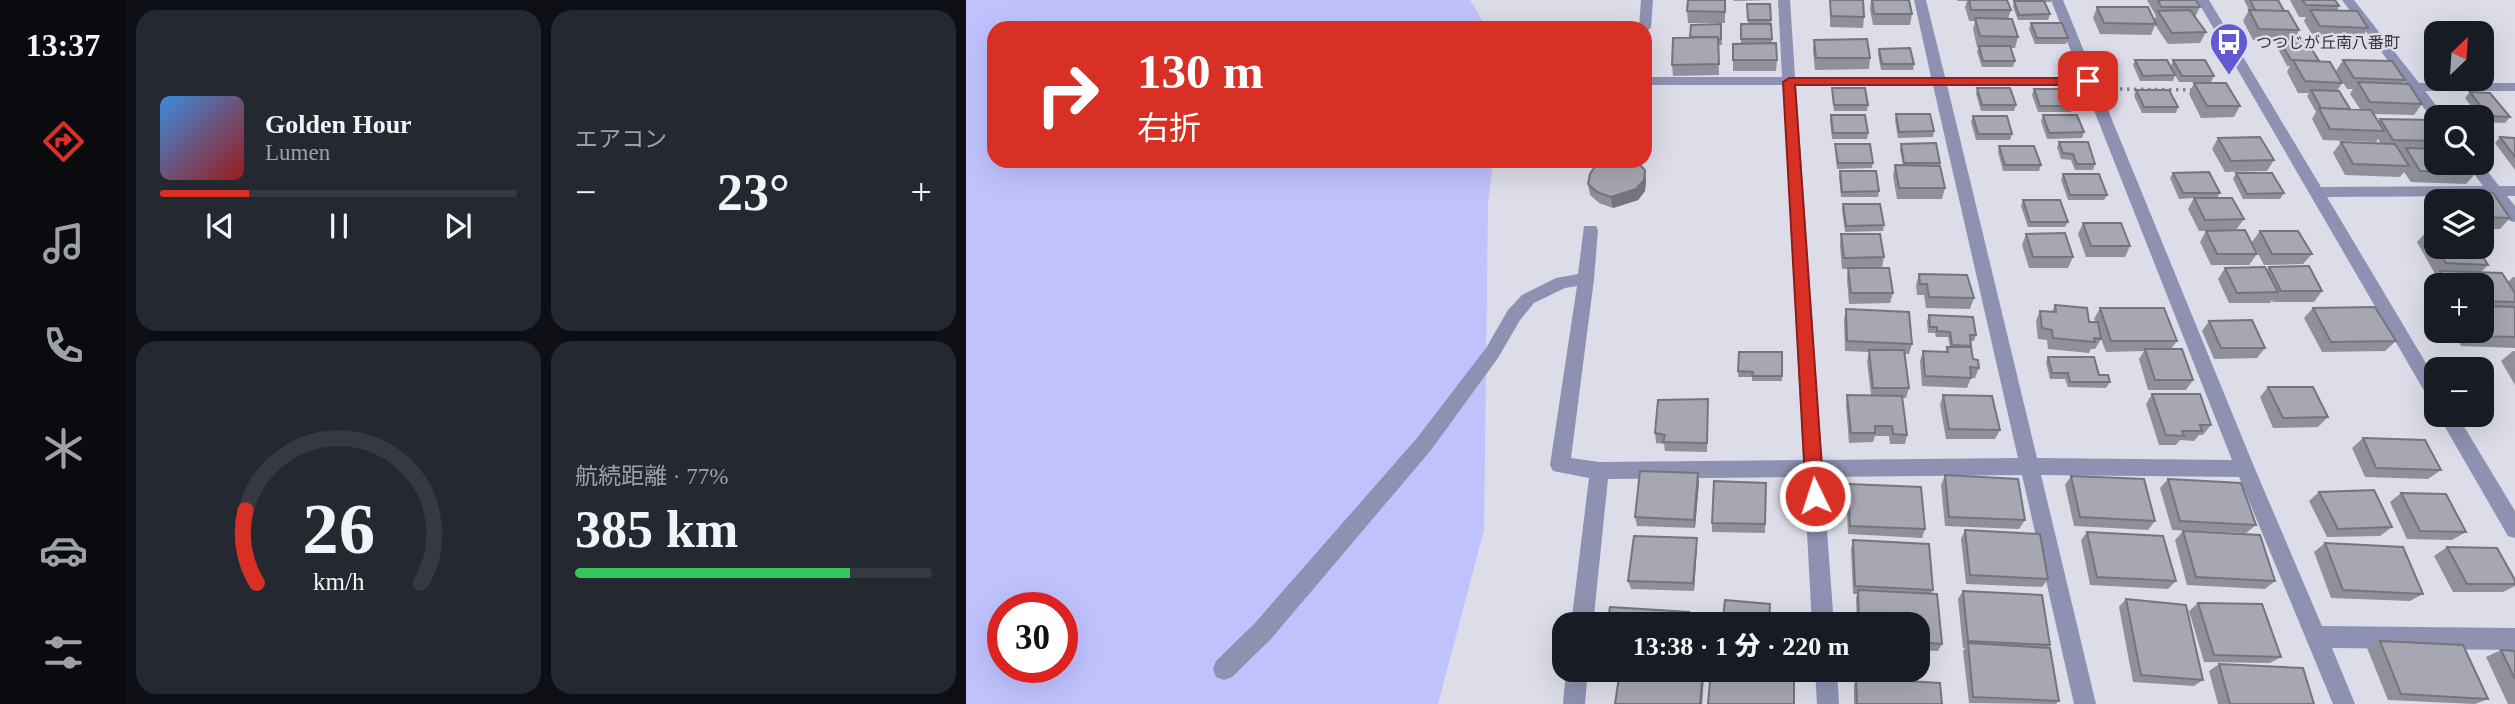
<!DOCTYPE html>
<html lang="ja">
<meta charset="utf-8">
<style>
:root{--surface:#171b24;--page:#242831;--text:#f1f3f6;--muted:#9ea1a6;--line:#363941;--accent:#d93025}
body{margin:0;font-family:"Times New Roman","Noto Sans JP",serif;background:var(--page);color:var(--text);height:100vh;display:flex;flex-direction:column;font-size:26px;white-space:nowrap}
*{box-sizing:border-box;margin:0}
p{font-size:23px;color:var(--muted)}
.icon{flex:none;width:38px;height:38px;fill:none;stroke:currentColor;stroke-width:2;stroke-linecap:round;stroke-linejoin:round}
.map{position:relative;flex:1;overflow:hidden}
.drawer{display:flex;flex-direction:column;gap:10px;padding:10px;background:#0d0f14;width:840px}
.drawer>*{flex:none}
.banner{position:absolute;left:21px;top:21px;width:665px;height:147px;border-radius:21px;box-shadow:0 7px 28px #0002;background:#d93025;color:#fff;overflow:hidden}
.needle{width:46px;rotate:25deg}
.controls{position:absolute;left:1458px;top:21px;display:grid;gap:14px}
.controls a{display:grid;place-items:center;width:70px;height:70px;border-radius:14px;background:var(--surface);box-shadow:0 7px 28px #0002;font-size:35px}
.speed{position:absolute;left:21px;top:592px;display:flex;gap:14px;font-size:35px;font-weight:700;text-align:center}
.speed>*{display:grid;place-content:center;width:91px;height:91px;border-radius:50%;background:var(--surface);box-shadow:0 7px 28px #0002;line-height:1}
.speed .limit{border:10px solid #d22;background:#fff;color:#111}
.pin{position:absolute;display:grid;place-items:center;width:60px;height:60px;color:#fff;margin:-30px;border-radius:14px;box-shadow:0 4px 10px #0006}
.me{position:absolute;width:77px;margin:-38px;rotate:356deg;stroke-linejoin:round;filter:drop-shadow(0 0 5px #0008)}
.turn{display:flex;align-items:center;gap:24px;height:147px;padding:0 35px;font-size:32px}
.turn .icon{width:91px;height:91px;stroke-width:2.5}
.turn b{display:block;font-size:49px;line-height:60px}
.big{font-size:52px;font-weight:800;line-height:1.1}
.drawer .card{flex:1;display:flex;flex-direction:column;justify-content:center;gap:10px;min-width:0;padding:0 24px;border-radius:21px;background:var(--page)}
.drawer .dial{align-items:center;gap:0}
.dial svg{height:182px;overflow:visible;fill:none;stroke:var(--line);stroke-width:7;stroke-linecap:round;text-anchor:middle}
.dial text{fill:var(--text);stroke:none}
.song{display:flex;align-items:center;gap:21px}
.cover{width:84px;height:84px;border-radius:10px;background:linear-gradient(135deg,hsl(210 70% 55%),hsl(0 70% 35%))}
.played{height:7px;border-radius:4px;background:linear-gradient(90deg,var(--accent) 25%,var(--line) 25%)}
.keys{display:flex;justify-content:space-around;direction:ltr}
.heat{display:flex;justify-content:space-between;align-items:center;font-size:38px;direction:ltr}
.charge{height:10px;border-radius:5px;background:linear-gradient(90deg,#34c759 77%,var(--line) 0)}
.drawer .tiles{flex:1;display:grid;gap:10px;grid-template-columns:repeat(2,1fr)}
.trip{position:absolute;left:586px;top:612px;width:378px;height:70px;border-radius:21px;background:var(--surface);box-shadow:0 7px 28px #0002;font-weight:800;line-height:70px;text-align:center}
main{display:flex;flex:1;min-height:0}
.tabs{display:flex;flex-direction:column;width:126px;justify-content:space-around;align-items:center;background:#090b0e;color:var(--muted)}
.tabs .icon{width:49px;height:49px}
.tabs .active{color:var(--accent)}
.tabs b{font-size:32px;color:var(--text)}
.map>svg:first-child{display:block}
.green{fill:#bfc2fd;fill-rule:evenodd}
.lines{fill:none;stroke-linecap:round;stroke-linejoin:round}
.path{stroke:#83848c;stroke-width:3.5;stroke-dasharray:2.5 4.5;stroke-linecap:butt}
.minor{fill:#8e91b2;fill-rule:evenodd}
.wall{fill:#8f9099}
.shaded-wall{fill:#74757d}
.building{fill:#a6a7b2;stroke:#74757d;stroke-width:2}
.route{fill:#d93025;stroke:#8d1f18;stroke-width:2}
.labels{text-anchor:middle;dominant-baseline:central;stroke-width:5;stroke-linejoin:round;paint-order:stroke}
.far-poi-label{font-size:16px;fill:#35353a;stroke:#dcdde9;text-anchor:start}
</style>
<main>
<nav class="tabs">
<b>13:37</b>
<svg class="icon active" aria-label="directions" viewBox="0 0 24 24"><path d="M12 3l9 9-9 9-9-9zM9 14v-3h6M13 9l2 2-2 2"/></svg>
<svg class="icon" aria-label="music" viewBox="0 0 24 24"><path d="M9 18V5l10-2v13"/><circle cx="6" cy="18" r="3"/><circle cx="16" cy="16" r="3"/></svg>
<svg class="icon" aria-label="phone" viewBox="0 0 24 24"><path d="M5 4h4l2 5-3 2q2 4 5 5l2-3 5 2v4C11 20 4 13 5 4z"/></svg>
<svg class="icon" aria-label="climate" viewBox="0 0 24 24"><path d="M12 3v18M4 7l16 10M4 17L20 7"/></svg>
<svg class="icon" aria-label="car" viewBox="0 0 24 24"><path d="M5 17H2v-5l4-1 3-4h7l3 4 3 1v5h-3M9 17h6M6 11h13"/><circle cx="7" cy="17" r="2"/><circle cx="17" cy="17" r="2"/></svg>
<svg class="icon" aria-label="filters" viewBox="0 0 24 24"><path d="M4 7h16M4 17h16"/><circle cx="9" cy="7" r="2"/><circle cx="15" cy="17" r="2"/></svg>
</nav>
<section class="drawer">
<div class="tiles">
<div class="card">
<div class="song"><i class="cover"></i><div><b>Golden Hour</b><p>Lumen</p></div></div>
<div class="played"></div>
<div class="keys"><svg class="icon" aria-label="previous" viewBox="0 0 24 24"><path d="M18 5L8 12l10 7zM5 5v14"/></svg><svg class="icon" aria-label="pause" viewBox="0 0 24 24"><path d="M8 5v14M16 5v14"/></svg><svg class="icon" aria-label="next" viewBox="0 0 24 24"><path d="M6 5l10 7-10 7zM19 5v14"/></svg></div>
</div>
<div class="card"><p>エアコン</p>
<div class="heat"><a>−</a><b class="big">23°</b><a>+</a></div>
</div>
<div class="card dial"><svg viewBox="0 0 100 80">
<path d="M14 69A42 42 0 1 1 86 69"/>
<path d="M14 69A42 42 0 0 1 9 37" stroke="#d93025"/>
<text x="50" y="56" font-size="32" font-weight="700">26</text>
<text x="50" y="72" font-size="11">km/h</text>
</svg></div>
<div class="card"><p>航続距離 · 77%</p><b class="big">385 km</b><div class="charge"></div></div>
</div>
</section>
<div class="map">
<svg width="1549" height="704" viewBox="0 0 1549 704">
<rect width="100%" height="100%" fill="#dcdde9"/>
<path class="green" d="M0,0H504L521,28H28V161H527L522,205L518,530L472,704H0ZM37,607H96V667H37Z"/>
<g class="lines">
<path class="path" d="M1147,89L1230,90"/>
<path class="minor" d="M675,0H687L685,28L679,32V28H673Z
M812,0H824L829,77H965L948,0H960L979,77H1115L1085,0H1097L1289,469L1356,626L1549,628V650L1366,648L1389,704H1367L1273,477L1075,475L1130,704H1108L1056,475L857,477L868,625H846L838,477L642,479L627,625H605L623,478L587,471L584,465L611,286L599,288L568,303L554,320L532,358L465,450L305,639L266,677L258,680L250,677L247,669L250,661L289,623L451,438L520,348L542,310L556,295L590,278L612,274L618,226H630L632,230L628,279L605,458L633,462L837,460L817,85H679V77H816ZM830,85H967L1052,458L856,460ZM981,85H1118L1266,460L1071,458Z
M1231,0H1243L1355,187L1517,186L1500,163H1515L1533,186H1549V196H1541L1549,206V222L1544,221L1525,196L1361,197L1470,380V404L1464,401Z
M1376,0H1388L1453,83H1549V91H1459L1479,117L1467,120Z
M1472,415H1491L1549,511V538L1542,536Z
M600,670H622L619,704H597Z
M849,670H871L873,704H851Z"/>
</g>
<path class="wall" d="M759,0V23H722L721,11Z
M768,0H805L768,1Z
M864,0L898,17L897,28L864,27Z
M905,0H943L946,14L944,25H907L904,9Z
M991,0H1041L1045,10L1042,19L1052,37L1049,48H1045L1049,61L1047,67H1016L1011,52L1012,48L1011,47L1007,29L1009,21H1003L999,7L1001,1H992Z
M1047,0H1085V2H1078L1084,14L1082,20H1052L1047,7L1048,2Z
M1181,0H1230L1234,7L1229,17L1240,32L1234,43L1202,44L1189,25L1185,35L1134,34L1127,18L1131,7L1188,21L1190,16Z
M1278,0H1312L1318,11L1333,30L1328,40L1353,61L1376,83L1371,91L1384,109H1394L1384,94L1387,89H1381L1370,71L1377,60L1439,80L1436,84L1456,104L1448,115L1408,114L1412,121L1414,119L1470,124V163L1510,173L1500,184L1445,182L1438,172L1434,177L1379,175L1367,153L1375,142L1414,143L1412,139L1410,142L1357,140L1346,119L1350,112L1341,96L1343,93H1332L1321,72L1324,66H1321L1310,45L1312,41L1287,40L1277,21L1283,10Z
M1324,0H1369L1373,6L1371,11L1402,28L1395,39L1348,38L1338,21L1340,17H1333Z
M781,4H804L806,43L811,60L810,71H767V44L775,43V24H782Z
M1065,23L1102,38L1100,44H1069L1063,29Z
M755,24L756,45H752L753,75L707,76L706,65L724,37Z
M848,40L904,58L903,69L849,70L847,51Z
M913,49L948,64L947,70H915L912,54Z
M1169,60L1205,66L1207,60L1248,76L1245,82H1213L1209,75L1207,81H1174L1167,65Z
M1228,83L1274,106L1268,117L1235,118L1223,94Z
M866,88L902,105L901,111H868L866,94Z
M1011,88L1050,105L1048,111H1015L1010,94Z
M1068,89L1108,106L1105,112H1072L1066,95Z
M1170,90L1212,107L1210,113H1176L1168,96Z
M1504,92L1544,117L1539,123L1517,122L1516,117H1513L1499,98Z
M930,114L968,131L967,137L932,138L929,120Z
M865,115L902,133L901,139H866L864,121Z
M1077,115L1118,132L1116,138L1081,139L1075,121Z
M1007,116L1046,134L1044,140H1010L1005,122Z
M1534,137L1549,138V170L1529,143Z
M1252,138L1308,160L1301,171L1259,172L1246,149Z
M1093,142L1129,164L1127,170H1109L1105,160L1095,159L1091,147Z
M869,144L907,163L906,168L871,169L869,150Z
M935,144L974,163V166L979,188L976,199H931L927,176L929,165H937L934,150Z
M1033,146L1075,165L1073,171H1037L1032,152Z
M874,171L913,191L912,197H875L873,177Z
M1207,173L1254,193L1251,198L1278,219L1270,230L1233,231L1222,209L1228,198L1213,199L1204,178Z
M1270,173L1318,193L1314,199H1277L1267,179Z
M1097,174L1141,195L1138,200H1102L1095,180Z
M680,181L679,191L672,200L647,208L633,203L624,195L622,184Z
M1477,191L1527,193L1544,218L1534,229H1516V201H1470V207L1467,202Z
M1057,200L1102,222L1099,227H1062L1055,206Z
M877,204L918,225L917,231L879,232L876,210Z
M1117,223L1164,246L1159,257H1120L1112,234Z
M1240,231L1291,254L1283,265H1245L1234,242Z
M1294,231L1346,254L1337,264L1298,265L1286,242Z
M1461,231L1522,265L1515,272L1542,282L1547,277H1549V348L1495,346L1487,331H1516V285H1470V292L1464,282L1471,274H1469L1451,242Z
M875,234L918,257L916,268L927,293L924,303L883,304L881,279L882,269H876L874,245Z
M1060,234L1107,257L1102,268H1063L1056,245Z
M1303,267L1356,291L1348,302H1307L1306,300L1304,303H1263L1252,279L1259,268L1300,270Z
M953,274L1008,298L1004,309L960,308L958,295H951L950,285Z
M1089,305L1123,322H1130L1128,319L1134,308L1211,341L1205,349L1227,380L1220,390H1182L1173,359L1178,351L1140,352L1134,336L1135,339L1129,349H1125L1123,353L1082,349L1081,340L1072,339L1070,321L1074,311L1086,312Z
M1347,308L1430,341L1419,351L1356,352L1338,318Z
M880,309L946,344L943,354H938L943,388L940,398H936L941,435L939,444H924L923,436H909L907,442L883,443L880,405L881,395H905L901,361L903,352L879,351L878,320Z
M963,315L1010,335L1008,341H1005V347L1007,359L1013,368L1009,378H1005L1001,388L956,386L954,361L957,351L979,352L981,347H984L982,337H970L969,333H962L961,321Z
M1243,321L1299,348L1291,358L1248,359L1236,331Z
M1547,351H1549V385L1535,361Z
M773,352H816V381H786V377H772Z
M1082,357L1133,375L1144,382L1140,388L1102,387L1099,379H1084L1080,362Z
M1302,387L1362,417L1352,427L1307,428L1294,397Z
M1186,394L1245,425L1237,435H1233L1228,441L1214,440L1210,445H1193L1180,404Z
M977,395L1034,430L1029,439H980L974,405Z
M742,399L741,452L699,451L698,444L690,443L689,433Z
M1397,438L1475,470L1462,479L1399,477L1386,448Z
M979,475L1059,520L1053,529L979,526L975,485Z
M1105,476L1189,521L1182,530L1108,526L1099,485Z
M1202,479L1290,525L1280,533L1206,530L1194,488Z
M733,482L729,528L671,526L669,517Z
M800,483L799,533L746,532V523Z
M882,484L959,529L956,538L882,534L880,493Z
M1353,492L1426,527L1414,536L1361,537L1343,501Z
M1435,493L1500,532L1486,540L1441,539L1424,502Z
M999,530L1082,579L1076,587L1000,584L995,539Z
M1217,531L1309,581L1299,589L1221,585L1209,540Z
M1121,532L1210,581L1202,589L1124,585L1115,540Z
M887,540L967,590L965,594L976,644L972,651L952,650V625H891L890,598L891,594H887L885,549Z
M1359,543L1457,594L1444,601L1365,598L1348,552Z
M731,547L728,591L665,589L662,581Z
M1481,547L1549,580V586L1537,592H1487L1468,556Z
M997,591L1084,645L1082,648L1093,701L1090,704L1003,703L997,651L999,648H997L992,599Z
M1160,599L1237,680L1228,686L1167,682L1153,607Z
M1232,603L1315,657L1304,663L1238,662L1223,611Z
M1414,641L1522,699L1509,704L1422,700L1401,648Z
M1535,650L1549,651V704H1542L1520,657Z
M1253,664L1348,704H1252L1243,671Z
M890,678L976,704H888V685Z"/>
<path class="shaded-wall" d="M679,170L680,181L679,191L672,200L647,208L645,197Z
M732,473L733,482L729,528L728,520Z
M731,538V547L728,591L727,583Z
M737,670L738,676L736,704H734Z"/>
<path class="building" d="M722,0H759V12L721,11Z
M864,0H897L898,17L865,16Z
M906,0H943L946,14H908Z
M1003,0H1041L1045,10H1005Z
M1192,0H1230L1234,7H1195Z
M1284,0H1312L1318,11L1289,10Z
M1336,0H1369L1373,6L1340,5Z
M1048,1H1078L1084,14L1053,15Z
M781,4H804L805,20H782Z
M1131,7H1182L1190,24L1138,23Z
M1224,10L1240,32L1206,33L1192,11Z
M1283,10L1322,11L1333,30L1293,29Z
M1344,10L1391,11L1402,28L1354,26Z
M1009,18L1046,19L1052,37L1014,36Z
M1065,23H1096L1102,38H1071Z
M755,24V39H752V37H724L725,25Z
M775,24H805L806,39H775Z
M752,37L753,64L706,65L707,38Z
M901,39L904,58H850L848,40Z
M1313,40H1340L1353,61L1325,60Z
M810,43L811,60H767V44Z
M1013,46H1044L1049,61H1017Z
M944,48L948,64H916L913,49Z
M1169,60H1201L1209,75L1177,76Z
M1207,60H1239L1248,76H1216Z
M1327,60L1364,62L1376,83L1339,81Z
M1377,60L1426,61L1439,80L1388,78Z
M1392,82L1443,84L1456,104L1404,102Z
M1228,83H1260L1274,106H1241Z
M866,88H899L902,105H868Z
M1011,88H1044L1050,105H1016Z
M1068,89H1101L1108,106H1074Z
M1170,90H1203L1212,107H1178Z
M1345,90L1373,91L1384,109L1355,108Z
M1504,92L1524,93L1544,117L1522,116Z
M1353,108L1405,110L1418,131L1364,129Z
M930,114H964L968,131L933,132Z
M865,115H899L902,133H867Z
M1077,115H1111L1118,132L1083,133Z
M1007,116H1041L1046,134H1012Z
M1414,119L1467,120L1470,124V141L1427,140Z
M1294,137L1308,160L1265,161L1252,138Z
M1534,137L1549,138V157Z
M1093,142H1122L1129,164H1111L1107,154L1097,153Z
M1375,142L1429,144L1443,166L1387,164Z
M970,143L974,163H938L935,144Z
M869,144H904L907,163H872Z
M1033,146H1068L1075,165H1039Z
M1440,148L1470,149V163H1503L1510,173L1454,171Z
M637,161H670L679,170L678,180L670,189L645,197L631,192L622,184L624,174L630,165Z
M929,165L974,166L979,188H933Z
M874,171H910L913,191L876,192Z
M1243,172L1254,193H1217L1207,173Z
M1270,173H1306L1318,193L1281,194Z
M1097,174H1133L1141,195H1104Z
M1477,191L1527,193L1544,218L1516,217V201H1483Z
M1228,198H1266L1278,219L1239,220Z
M1057,200H1094L1102,222H1064Z
M877,204H914L918,225L880,226Z
M1117,223H1155L1164,246H1125Z
M1279,230L1291,254H1251L1240,231Z
M1294,231H1332L1346,254H1306Z
M1461,231H1470V246Z
M1099,233L1107,257H1067L1060,234Z
M875,234H914L918,257L878,258Z
M1470,247H1511L1522,265L1480,263Z
M1343,266L1356,291H1315L1303,267Z
M1299,267L1312,292L1271,293L1259,268Z
M882,268H923L927,293H885Z
M1474,271L1536,273L1549,293V302L1516,301V285H1483Z
M953,274L1001,275L1008,298L963,297L961,284H954Z
M1089,305L1121,308L1123,322H1132L1135,339L1128,338L1129,342L1087,338L1086,330L1076,328L1074,311L1090,312Z
M1516,306L1549,307V337L1507,336L1504,331H1516Z
M1409,307L1430,341L1365,342L1347,308Z
M1134,308H1198L1211,341H1145Z
M880,309L943,312L946,344L881,341Z
M963,315L1007,317L1010,335H1004L1005,346L986,345L984,332L971,331V327H964Z
M1286,320L1299,348H1255L1243,321Z
M981,347H1005L1007,359L1012,360L1013,368L1004,367L1005,378L959,376L957,351L982,352Z
M1179,349H1216L1227,380H1189Z
M903,350H938L943,388H907Z
M773,352H816V376H786L787,372L772,371Z
M1082,357H1128L1133,375H1142L1144,382H1104L1102,373H1086Z
M1302,387H1347L1362,417L1317,418Z
M1186,394H1234L1245,425H1234L1236,431H1216L1218,436L1200,435Z
M881,395L936,396L941,435L927,434L926,426H909V433H885Z
M977,395L1026,396L1034,430L983,429Z
M742,399L741,443L697,442L699,435L689,433L692,400Z
M1397,438L1459,440L1475,470L1410,468Z
M674,471L732,473L728,520L669,517Z
M979,475L1052,479L1059,520L983,517Z
M1105,476L1178,479L1189,521L1114,517Z
M1202,479L1275,483L1290,525L1214,521Z
M748,481L800,483L799,524L746,523Z
M882,484L955,487L959,529L884,526Z
M1408,490L1426,527L1372,529L1353,492Z
M1435,493L1480,494L1500,532L1454,531Z
M999,530L1074,534L1082,579L1004,575Z
M1217,531L1294,535L1309,581L1230,577Z
M1121,532L1197,536L1210,581L1131,577Z
M668,536L731,538L727,583L662,581Z
M887,540L963,544L967,590L889,586Z
M1359,543L1437,547L1457,594L1377,590Z
M1481,547L1531,548L1549,580V584H1501Z
M892,590L971,594L976,644L952,642V625H893Z
M997,591L1076,595L1084,645L1002,641Z
M1160,599L1220,605L1237,680L1175,675Z
M759,600L804,604L803,625H756Z
M1232,603L1296,604L1315,657L1248,655Z
M644,607L723,612L722,625H641Z
M1414,641L1497,645L1522,699L1435,694Z
M1002,643L1084,648L1093,701L1007,697Z
M1535,650L1549,651V679Z
M1253,664L1337,668L1348,704H1264Z
M654,670H737L734,704H649Z
M745,670H828V704H742Z
M890,678L974,683L976,704H891Z"/>
<path class="route" d="M823,78H1122L1128,81L1122,85H829L858,496L855,501L849,504L842,501L840,496L817,82Z"/>
<defs>
<g id="bus-pin" transform="scale(2.0125)"><path d="M0 17L-7.5 6A9.5 9.5 0 1 1 7.5 6Z" fill="#635ad3" stroke="#dcdde9"/><path d="M-5-6H5V4H4V6H2V4H-2V6H-4V4H-5ZM-3.5-4V0h7V-4ZM-3.5 1.2v1.5H-2V1.2ZM2 1.2v1.5H3.5V1.2Z" fill="#fff"/></g>
</defs>
<g fill-rule="evenodd">
<use href="#bus-pin" x="1263" y="42"/>
</g>
<g class="labels">
<g class="far-poi-label">
<text x="1290" y="42">つつじが丘南八番町</text>
</g>
</g>
</svg>
<div class="controls">
<a><svg class="needle" viewBox="-14 -14 28 28"><path d="M0-13l5 13h-10z" fill="#e53935"/><path d="M0 13l5-13h-10z" fill="#9ea1a6"/></svg></a>
<a><svg class="icon" aria-label="search" viewBox="0 0 24 24"><circle cx="10" cy="10" r="6"/><path d="M15 15l6 6"/></svg></a>
<a><svg class="icon" aria-label="layers" viewBox="0 0 24 24"><path d="M12 4l9 5-9 5-9-5zM3 14l9 5 9-5"/></svg></a>
<a>+</a>
<a>−</a>
</div>
<div class="speed"><div class="limit">30</div></div>
<div class="pin" style="left:1122px;top:81px;background:#d93025"><svg class="icon" aria-label="arrive" viewBox="0 0 24 24"><path d="M6 21V4h12l-3 4 3 4H6"/></svg></div>
<svg class="me" style="left:849px;top:496px" viewBox="-20 -20 40 40"><circle r="17" fill="#d93025" stroke="#fff" stroke-width="3"/><path d="M0-11L8 9 0 5-8 9z" fill="#fff"/></svg>
<div class="trip">13:38 · 1 分 · 220 m</div>
<div class="banner">
<div class="turn"><svg class="icon" aria-label="right" viewBox="0 0 24 24"><path d="M7 20v-9h11M14 6l5 5-5 5"/></svg><div><b>130 m</b>右折</div></div>
</div>
</div>
</main>
